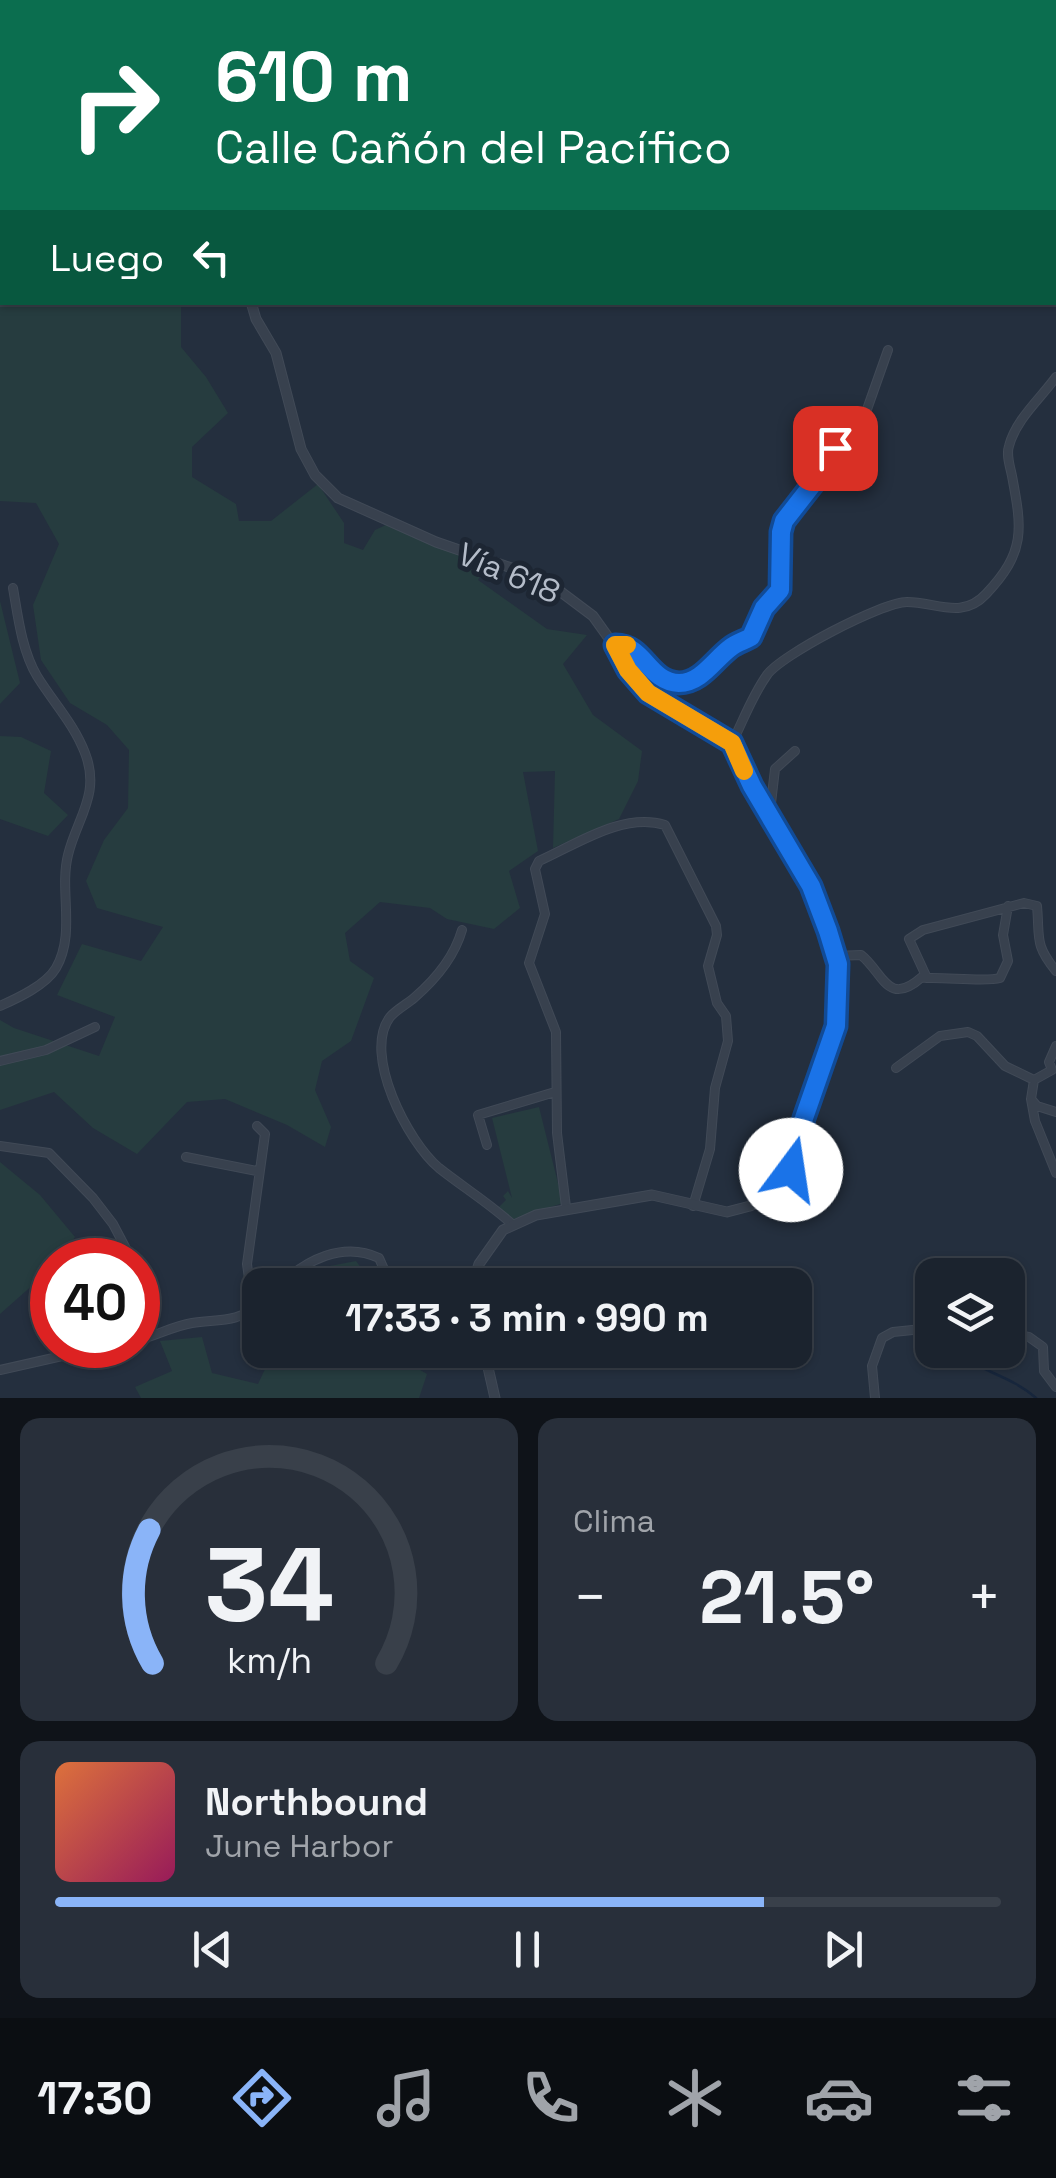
<!DOCTYPE html>
<html lang="es">
<meta charset="utf-8">
<style>
:root{--surface:#1b232e;--page:#282f3a;--text:#f1f3f6;--muted:#a0a4aa;--line:#39404a;--accent:#8ab4f8}
body{margin:0;font-family:"Space Grotesk",sans-serif;background:var(--page);color:var(--text);height:100vh;display:flex;flex-direction:column;font-size:38px;white-space:nowrap}
*{box-sizing:border-box;margin:0}
p{font-size:32px;color:var(--muted)}
.icon{flex:none;width:55px;height:55px;fill:none;stroke:currentColor;stroke-width:2;stroke-linecap:round;stroke-linejoin:round}
.map{position:relative;height:1398px;overflow:hidden}
.side{display:flex;flex-direction:column;gap:20px;padding:20px;background:#0f1319;flex:1}
.side>*{flex:none}
.top-card{position:absolute;left:0px;top:0px;width:1058px;height:305px;box-shadow:0 2px 8px #0004,0 0 0 2px var(--line);background:#0b6e4f;color:#fff;overflow:hidden}
.buttons{position:absolute;left:915px;top:1258px;display:grid;gap:20px}
.buttons a{display:grid;place-items:center;width:110px;height:110px;border-radius:20px;background:var(--surface);box-shadow:0 2px 8px #0004,0 0 0 2px var(--line);font-size:50px}
.speed{position:absolute;left:30px;top:1238px;display:flex;gap:20px;font-size:50px;font-weight:700;text-align:center}
.speed>*{display:grid;place-content:center;width:130px;height:130px;border-radius:50%;background:var(--surface);box-shadow:0 2px 8px #0004,0 0 0 2px var(--line);line-height:1}
.speed .limit{border:15px solid #d22;background:#fff;color:#111}
.pin{position:absolute;display:grid;place-items:center;width:85px;height:85px;color:#fff;margin:-42px;border-radius:20px;box-shadow:0 5px 15px #0006}
.me{position:absolute;width:110px;margin:-55px;rotate:14deg;stroke-linejoin:round;filter:drop-shadow(0 0 8px #0008)}
.turn{display:flex;align-items:center;gap:35px;height:210px;padding:0 50px;font-size:45px}
.turn .icon{width:130px;height:130px;stroke-width:2.5}
.turn b{display:block;font-size:70px;line-height:85px}
.then{display:flex;align-items:center;height:95px;padding:0 50px;background:#0003;gap:20px;font-size:38px}
.big{font-size:75px;font-weight:700;line-height:1.1}
.side .widget{flex:1;display:flex;flex-direction:column;justify-content:center;gap:15px;min-width:0;padding:0 35px;border-radius:20px;background:var(--page)}
.side .dial{align-items:center;gap:0}
.dial svg{height:260px;overflow:visible;fill:none;stroke:var(--line);stroke-width:7;stroke-linecap:round;text-anchor:middle}
.dial text{fill:var(--text);stroke:none}
.song{display:flex;align-items:center;gap:30px}
.cover{width:120px;height:120px;border-radius:15px;background:linear-gradient(135deg,hsl(20 70% 55%),hsl(330 70% 35%))}
.played{height:10px;border-radius:5px;background:linear-gradient(90deg,var(--accent) 75%,var(--line) 75%)}
.keys{display:flex;justify-content:space-around;direction:ltr}
.heat{display:flex;justify-content:space-between;align-items:center;font-size:55px;direction:ltr}
.side .tiles{flex:1;display:grid;gap:20px;grid-template-columns:1fr 1fr}
.widget:last-child{grid-column:span 2}
.trip{position:absolute;left:242px;top:1268px;width:570px;height:100px;border-radius:20px;background:var(--surface);box-shadow:0 2px 8px #0004,0 0 0 2px var(--line);font-weight:700;line-height:100px;text-align:center}
.dock{display:flex;height:160px;justify-content:space-around;align-items:center;background:#0b0e12;color:var(--muted)}
.dock .icon{width:70px;height:70px}
.dock .selected{color:var(--accent)}
.dock b{font-size:45px;color:var(--text)}
.map>svg:first-child{display:block}
.green{fill:#263c3f}
.lines{fill:none;stroke-linecap:round;stroke-linejoin:round}
.stream{stroke:#17263c;stroke-width:2.5}
.minor-casing{stroke:#414a57;stroke-width:10}
.tertiary-casing{stroke:#414a57;stroke-width:11}
.minor{stroke:#38414e;stroke-width:8}
.tertiary{stroke:#38414e;stroke-width:9}
.route-casing{stroke:#114b97;stroke-width:25}
.route{stroke:#1a73e8;stroke-width:18}
.slow{stroke:#f59e0b;stroke-width:18}
.labels{text-anchor:middle;dominant-baseline:central;stroke-width:10;stroke-linejoin:round;paint-order:stroke}
.street-label{font-size:32px;fill:#b4bcc9;stroke:#1d2633}
</style>
<div class="map">
<svg width="1056" height="1398" viewBox="0 0 1056 1398">
<rect width="100%" height="100%" fill="#242f3e"/>
<path class="green" d="M0,0H265L2,2V302L181,303V347L206,377L228,413L192,447V477L236,504L239,521H271L318,484L344,523V543L363,550L375,530L388,524L485,566L478,580L547,629L587,635L563,664L593,715L642,751L638,781L619,819L553,848L555,771L523,772L538,851L509,871L520,908L494,929L447,919L430,908L380,902L345,933L350,961L374,978L351,1041L322,1061L315,1090L331,1127L325,1147L287,1125L225,1099L187,1102L137,1154L93,1128L54,1092L0,1110V1020L14,1028L99,1056L115,1017L57,995L82,944L141,961L163,927L97,908L86,881L104,840L128,808L129,750L107,725L70,703L41,660L33,605L59,544L36,503L0,501Z
M0,601L20,683L0,704Z
M0,736L21,737L51,751L44,793L68,815L48,836L0,819Z
M539,1107L563,1203L511,1220L498,1208L506,1200L503,1196L508,1191L512,1198L492,1118Z
M0,1162L40,1195L75,1237L60,1260H52V1268L0,1314Z
M356,1261L374,1285H311L314,1269Z
M202,1337L212,1373L258,1384L274,1350H386L427,1374L419,1398H141L135,1387L172,1371L160,1341Z"/>
<g class="lines">
<path class="stream" d="M964,1358C988,1373 1015,1379 1036,1398"/>
<g class="minor-casing">
<path id="minor" d="M998,0L999,2
M1055,283L1056,284
M615,645C644,644 648,682 680,683C701,683 714,659 730,648C736,643 744,641 751,637L764,608L780,589L781,532L784,521L816,480L835,448L865,415L888,350
M732,743C743,721 752,696 767,675C781,655 882,602 907,602C936,602 962,620 986,594C1026,552 1022,529 1012,476C1010,466 1006,455 1009,446C1016,419 1041,398 1056,377
M770,812L775,769L795,751
M462,930C454,958 436,979 414,998C407,1004 396,1010 390,1017C362,1054 408,1142 439,1168C463,1187 489,1203 512,1224
M835,956L861,955C883,972 887,1008 922,977L927,978L909,939L923,930L1024,903L1037,906C1040,938 1034,944 1056,971
M927,978C946,977 986,982 1000,978L1008,961L1003,935L1008,906
M0,1006C18,998 46,985 56,968C76,933 59,891 68,855C77,818 101,794 85,753C74,724 53,702 37,676C22,651 18,617 13,588
M0,1061L46,1050L95,1027
M896,1068L940,1036L968,1032L977,1036L1005,1066L1034,1080
M1052,1070L1034,1080L1031,1099L1037,1106L1056,1112
M1052,1070L1049,1062L1056,1046
M1031,1099L1035,1121L1056,1173
M257,1126L265,1134L247,1264L250,1286L259,1305
M487,1145L478,1115L555,1092
M0,1146L49,1153L93,1198L113,1224L132,1260
M186,1157L257,1171
M566,1207L557,1133L556,1032L529,963L545,914L535,869L539,861C577,844 623,812 665,825L716,926L717,935L708,966L717,1003L726,1016L728,1041L715,1088L710,1149L693,1206
M138,1276V1287
M280,1285C306,1260 343,1241 379,1258L391,1285
M138,1313L147,1338
M1008,1332L1029,1337L1043,1347L1044,1371L1056,1387
M138,1340C156,1336 173,1326 192,1323C218,1319 238,1323 260,1304
M0,1370L111,1345
M875,1398L872,1366L882,1338L893,1332L932,1328"/>
</g>
<g class="tertiary-casing">
<path id="tertiary" d="M403,2L405,0
M251,302L256,319L276,353L301,449L315,475L338,498L436,542L523,572L557,589L593,616L648,693L732,743L752,786L811,886L838,964L836,1026L803,1119L791,1170L777,1192L750,1206L727,1212L652,1195L536,1215L503,1230L479,1264L472,1285
M484,1350L495,1398"/>
</g>
<use href="#minor" class="minor"/>
<use href="#tertiary" class="tertiary"/>
</g>
<g class="lines">
<g class="route-casing">
<path id="route" d="M791,1170L804,1118L836,1026L838,964L828,931L811,886L752,786L732,743L648,693L628,670L615,645C644,644 648,682 679,683C701,683 714,660 730,648C736,643 744,641 751,637L764,608L780,590L781,532L784,521L816,480L835,448"/>
</g>
<use href="#route" class="route"/>
<path class="slow" d="M627,645H615L628,670L648,693L732,743L744,771"/>
</g>
<g class="labels">
<g class="street-label">
<text transform="translate(509 573) rotate(23)">Vía 618</text>
</g>
</g>
</svg>
<div class="buttons">
<a><svg class="icon" aria-label="layers" viewBox="0 0 24 24"><path d="M12 4l9 5-9 5-9-5zM3 14l9 5 9-5"/></svg></a>
</div>
<div class="speed"><div class="limit">40</div></div>
<div class="pin" style="left:835px;top:448px;background:#d93025"><svg class="icon" aria-label="arrive" viewBox="0 0 24 24"><path d="M6 21V4h12l-3 4 3 4H6"/></svg></div>
<svg class="me" style="left:791px;top:1170px" viewBox="-20 -20 40 40"><circle r="19" fill="#fff"/><path d="M0-13L10 11 0 6-10 11z" fill="#1a73e8"/></svg>
<div class="trip">17:33 · 3 min · 990 m</div>
<div class="top-card">
<div class="turn"><svg class="icon" aria-label="right" viewBox="0 0 24 24"><path d="M7 20v-9h11M14 6l5 5-5 5"/></svg><div><b>610 m</b>Calle Cañón del Pacífico</div></div>
<div class="then">Luego<svg class="icon" aria-label="left" viewBox="0 0 24 24"><path d="M17 20v-9H6M10 6l-5 5 5 5"/></svg></div>
</div>
</div>
<section class="side">
<div class="tiles">
<div class="widget dial"><svg viewBox="0 0 100 80">
<path d="M14 69A42 42 0 1 1 86 69"/>
<path d="M14 69A42 42 0 0 1 13 28" stroke="#8ab4f8"/>
<text x="50" y="56" font-size="32" font-weight="700">34</text>
<text x="50" y="72" font-size="11">km/h</text>
</svg></div>
<div class="widget"><p>Clima</p>
<div class="heat"><a>−</a><b class="big">21.5°</b><a>+</a></div>
</div>
<div class="widget">
<div class="song"><i class="cover"></i><div><b>Northbound</b><p>June Harbor</p></div></div>
<div class="played"></div>
<div class="keys"><svg class="icon" aria-label="previous" viewBox="0 0 24 24"><path d="M18 5L8 12l10 7zM5 5v14"/></svg><svg class="icon" aria-label="pause" viewBox="0 0 24 24"><path d="M8 5v14M16 5v14"/></svg><svg class="icon" aria-label="next" viewBox="0 0 24 24"><path d="M6 5l10 7-10 7zM19 5v14"/></svg></div>
</div>
</div>
</section>
<nav class="dock">
<b>17:30</b>
<svg class="icon selected" aria-label="directions" viewBox="0 0 24 24"><path d="M12 3l9 9-9 9-9-9zM9 14v-3h6M13 9l2 2-2 2"/></svg>
<svg class="icon" aria-label="music" viewBox="0 0 24 24"><path d="M9 18V5l10-2v13"/><circle cx="6" cy="18" r="3"/><circle cx="16" cy="16" r="3"/></svg>
<svg class="icon" aria-label="phone" viewBox="0 0 24 24"><path d="M5 4h4l2 5-3 2q2 4 5 5l2-3 5 2v4C11 20 4 13 5 4z"/></svg>
<svg class="icon" aria-label="climate" viewBox="0 0 24 24"><path d="M12 3v18M4 7l16 10M4 17L20 7"/></svg>
<svg class="icon" aria-label="car" viewBox="0 0 24 24"><path d="M5 17H2v-5l4-1 3-4h7l3 4 3 1v5h-3M9 17h6M6 11h13"/><circle cx="7" cy="17" r="2"/><circle cx="17" cy="17" r="2"/></svg>
<svg class="icon" aria-label="filters" viewBox="0 0 24 24"><path d="M4 7h16M4 17h16"/><circle cx="9" cy="7" r="2"/><circle cx="15" cy="17" r="2"/></svg>
</nav>
